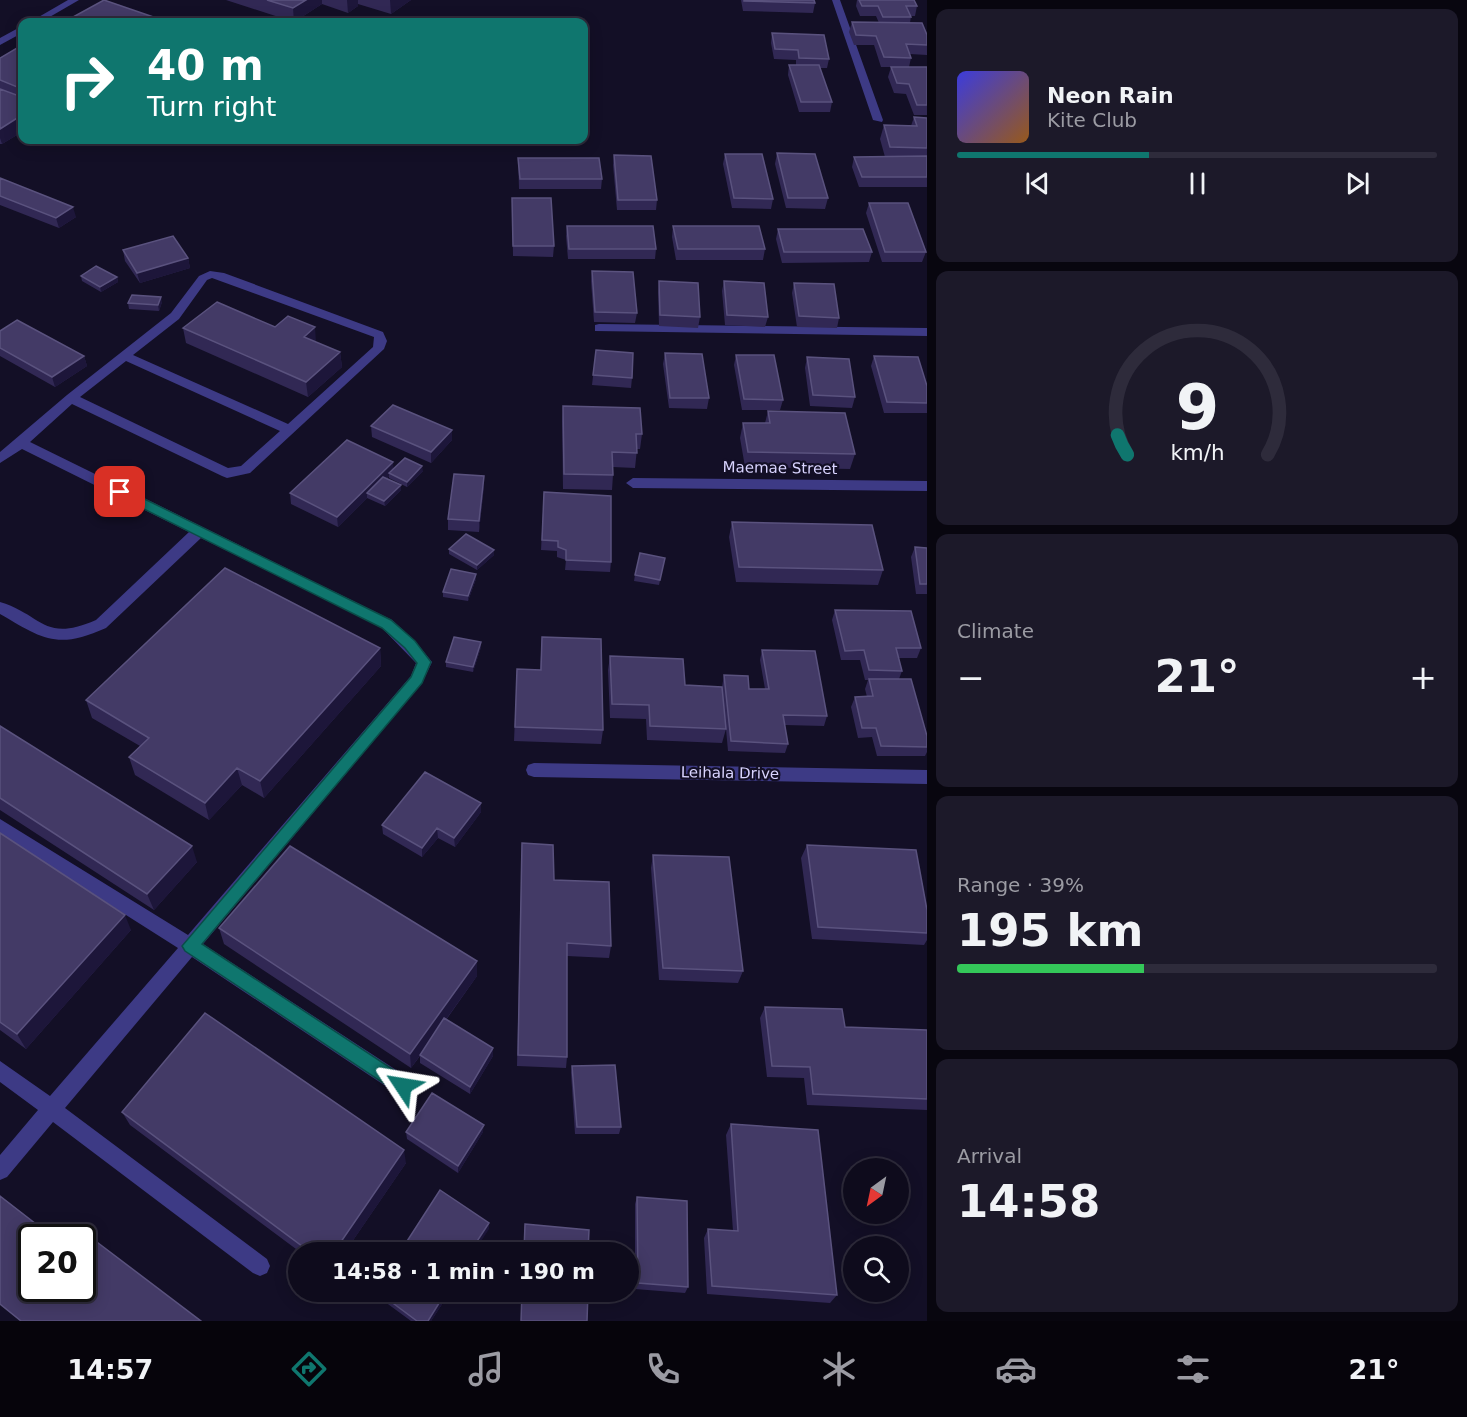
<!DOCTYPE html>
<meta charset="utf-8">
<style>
:root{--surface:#0e0b1c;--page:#1c1929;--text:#f1f3f6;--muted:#9b9ba3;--line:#2e2b3b;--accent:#0f766e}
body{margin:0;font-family:"DejaVu Sans",sans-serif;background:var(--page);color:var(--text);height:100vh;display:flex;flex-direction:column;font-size:22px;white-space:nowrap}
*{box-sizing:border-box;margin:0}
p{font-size:20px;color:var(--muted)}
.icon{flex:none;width:33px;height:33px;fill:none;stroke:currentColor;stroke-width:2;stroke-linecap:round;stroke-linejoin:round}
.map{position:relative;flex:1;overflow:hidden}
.panel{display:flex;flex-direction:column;gap:9px;padding:9px;background:#08060f;width:540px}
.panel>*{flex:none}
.hud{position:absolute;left:18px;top:18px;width:570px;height:126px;border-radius:12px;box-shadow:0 3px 15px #0003,0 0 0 2px var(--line);background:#0f766e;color:#fff;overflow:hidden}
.needle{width:39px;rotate:213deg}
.fabs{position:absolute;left:843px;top:1158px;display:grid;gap:12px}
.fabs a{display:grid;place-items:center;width:66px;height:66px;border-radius:50%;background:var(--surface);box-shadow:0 3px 15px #0003,0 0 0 2px var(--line);font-size:30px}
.speed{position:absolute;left:18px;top:1224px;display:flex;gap:12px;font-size:30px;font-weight:700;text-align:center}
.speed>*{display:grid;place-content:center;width:78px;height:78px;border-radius:50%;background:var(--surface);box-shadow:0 3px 15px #0003,0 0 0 2px var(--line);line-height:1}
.speed .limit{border:3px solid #111;border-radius:9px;background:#fff;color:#111}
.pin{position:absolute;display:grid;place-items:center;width:51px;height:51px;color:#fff;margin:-26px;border-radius:12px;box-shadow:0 3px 9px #0006}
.me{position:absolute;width:66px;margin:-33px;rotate:303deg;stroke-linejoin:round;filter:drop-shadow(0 0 4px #0008)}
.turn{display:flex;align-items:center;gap:21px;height:126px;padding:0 30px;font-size:27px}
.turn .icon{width:78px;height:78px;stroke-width:2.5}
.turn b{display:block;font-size:42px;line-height:51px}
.big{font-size:45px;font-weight:600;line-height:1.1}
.panel .tile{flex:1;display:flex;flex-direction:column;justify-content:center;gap:9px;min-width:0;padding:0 21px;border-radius:12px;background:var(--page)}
.panel .dial{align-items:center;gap:0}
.dial svg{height:156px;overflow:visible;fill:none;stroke:var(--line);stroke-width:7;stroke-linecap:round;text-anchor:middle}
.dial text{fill:var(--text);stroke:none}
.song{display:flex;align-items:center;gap:18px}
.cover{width:72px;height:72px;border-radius:9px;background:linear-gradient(135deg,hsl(240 70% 55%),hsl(30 70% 35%))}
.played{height:6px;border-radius:3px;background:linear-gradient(90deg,var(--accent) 40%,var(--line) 40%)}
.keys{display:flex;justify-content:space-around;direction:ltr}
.heat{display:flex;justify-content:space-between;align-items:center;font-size:33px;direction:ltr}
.charge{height:9px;border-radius:4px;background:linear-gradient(90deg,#34c759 39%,var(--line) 0)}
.trip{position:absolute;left:288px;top:1242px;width:351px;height:60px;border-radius:30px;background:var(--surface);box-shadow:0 3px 15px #0003,0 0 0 2px var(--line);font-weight:600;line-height:60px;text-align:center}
.tab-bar{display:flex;height:96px;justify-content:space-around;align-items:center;background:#06040b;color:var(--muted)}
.tab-bar .icon{width:42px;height:42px}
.tab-bar .active{color:var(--accent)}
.tab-bar b{font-size:27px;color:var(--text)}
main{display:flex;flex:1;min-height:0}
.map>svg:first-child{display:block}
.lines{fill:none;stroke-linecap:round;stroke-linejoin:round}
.minor{fill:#3d3a85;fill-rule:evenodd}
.wall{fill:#312854}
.shaded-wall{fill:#1d163a}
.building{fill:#433a66;stroke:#5a527e;stroke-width:1.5}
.route{fill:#0f766e;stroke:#0a4d48;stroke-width:1.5}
.labels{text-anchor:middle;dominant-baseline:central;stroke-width:4.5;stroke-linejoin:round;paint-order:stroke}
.street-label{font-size:15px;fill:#d9d4ff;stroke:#130f26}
</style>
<main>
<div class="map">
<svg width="927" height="1321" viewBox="0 0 927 1321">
<rect width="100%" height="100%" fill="#130f26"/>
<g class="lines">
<path class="minor" d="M68,0H79L41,22H30Z
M832,0H840L883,120L882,122L873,120Z
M22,26V33L0,45V38Z
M210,271L224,273L383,332L387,341L384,349L250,473L227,478L222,476L72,404L30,442L392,620L415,641L432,662L422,683L203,944L410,1079L412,1086L410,1093L403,1095L396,1093L192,957L65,1108L267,1259L270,1266L267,1273L260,1276L253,1273L53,1122L7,1177L0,1180V1155L38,1110L0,1082V1061L50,1096L178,948L0,835V819L188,935L411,676L416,663L382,628L201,538L106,628C57,650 43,639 0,614V602C43,615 43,643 96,620L189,532L22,449L0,463V452L67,395L171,313L199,276ZM212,278L374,337L373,347L288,424L133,355L179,319L207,280ZM126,361L280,431L241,466L228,468L80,397Z
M599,324L927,328V336L595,331V325Z
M633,478L927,481V491L633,488L626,483Z
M534,763L927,770V784L534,777L528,775L526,770L528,765Z"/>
</g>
<path class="wall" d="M226,0H411L391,14L358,4V6L348,13L322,4L294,22Z
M741,0H814L815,3L813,13L743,11Z
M857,0H914L917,6L915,16H911L910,23L927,35V55L910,54L911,58L909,67H927V115H914L906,94L894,93L888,77L891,67H881L874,45H854L849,32L852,22L879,23L876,16H860L856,6Z
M772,33L829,59L827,68H820L832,102L830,112H799L788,75L789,65H796V60L774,59L771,43Z
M22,45V132L2,144H0V58Z
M914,117L927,118V187H859L852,167L854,157H885L880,139L884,125L911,126Z
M89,140H110L100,146L89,141Z
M777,153L828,198L825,209L786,208L775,164Z
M725,154L773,199L771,209L732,208L723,164Z
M614,155L657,200L656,210H617L613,165Z
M518,158L602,179L601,189H519Z
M0,178L76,217L59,228L0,205Z
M512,198L554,246L553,257L513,256Z
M869,203L926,252L922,262H882L866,213Z
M567,226L656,249L655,259H568L566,236Z
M673,226L765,249L763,260H676L672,237Z
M778,229L872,252L869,262L782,263L776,239Z
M123,250L188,258L190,268L140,283L125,261Z
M592,271L637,313L635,323L594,322L591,281Z
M81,276L117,277L118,282L101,292L82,281Z
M659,281L700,317L698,328L659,326L658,292Z
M724,281L768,317L765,327L725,325L722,291Z
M794,283L839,318L837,328L797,327L792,293Z
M162,302L159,311L129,309L128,303Z
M275,327L340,352L342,367L308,397L186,343L183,328Z
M0,331L84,356L87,366L55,387L0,356Z
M596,350L632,378L631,388L592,385Z
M665,353L709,398L707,409L669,408L663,364Z
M736,355L783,400L780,410H742L734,365Z
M874,356L927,386V413H884L871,366Z
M807,357L855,397L852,408L810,406L805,368Z
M563,406L642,434L640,449H637L635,468L613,467V475L612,490L563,489L562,421Z
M768,411L855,454L850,469L745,467L740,438L743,423H765Z
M371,426L452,440L431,463L372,437Z
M393,462V469L423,471L407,487L389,478V476L387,479L401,485V490L385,506L367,498L338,527L291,504L290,493Z
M484,486L479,532L448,530V519Z
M544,492L611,562L610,572L565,570L566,560L557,557V551L541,550Z
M732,522L883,570L878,585L736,582L729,537Z
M915,547L927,548V594H916L911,557Z
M449,549L494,550V555L477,570L449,554Z
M665,558L659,585L634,581L635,575Z
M476,579L468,601L443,597V592Z
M835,610L921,648L917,658H899L902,671L899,679L927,736V752L925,756H877L872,737L858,738L851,707L855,697H867L865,689L868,680H865L860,660H841L832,620Z
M542,637L603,730L601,744L514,741L517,669L540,670Z
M481,642V647L473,672L446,667V662Z
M380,648L381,666L264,798L242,785L209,820L135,775L129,757L140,746L92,718L86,700Z
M762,650L827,716L824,726L785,725L788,744L785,753L728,751L726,729L722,743L647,740L646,719L610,718L608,670L610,656L685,685L722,687L724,675L749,689H765L760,660Z
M0,726L197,862L154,910L0,810Z
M481,803V812L455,847L438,838L422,857L383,834L382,825Z
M0,833L131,930L26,1049L0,1030Z
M522,843L611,946L609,958L567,956V1057L566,1068L517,1066Z
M807,845L927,910V940L924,945L812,939L801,858Z
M653,855L743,971L738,983L659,980L651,868Z
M219,928L477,961V976L446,1020L493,1048V1056L470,1094L420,1063V1056L411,1068L224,944Z
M765,1007L845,1027L927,1030V1110L807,1105L804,1078L767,1077L760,1018Z
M572,1066L621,1127L619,1134H575L571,1073Z
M122,1112L406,1163L345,1252H300L130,1125Z
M731,1124L837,1295L830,1303L707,1294L704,1238L708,1229L733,1231L726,1135Z
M406,1132H483L458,1173L407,1139Z
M637,1197L688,1287L685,1293L635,1289V1204Z
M376,1292H450L431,1321H411L377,1296Z"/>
<path class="shaded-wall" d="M306,0H322V4L294,22L293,8Z
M347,0H358V6L348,13Z
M390,0H411L391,14Z
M22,115V132L2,144L0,138V129Z
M99,140H110L100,146Z
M73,207L76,217L59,228L56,218Z
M188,258L190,268L140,283L137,273Z
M117,277L118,282L101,292L100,287Z
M161,297L162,302L159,311L158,305Z
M315,327L316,342L304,337Z
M340,352L342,367L308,397L306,382Z
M84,356L87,366L55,387L52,377Z
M452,430V440L431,463V452Z
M393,462L394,472L389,473V476L371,495L367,493V498L338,527L337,517Z
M422,466L423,471L407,487V482Z
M484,476V486L479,532V521Z
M401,485V490L385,506L384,501Z
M494,550V555L477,570V565Z
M476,574V579L468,601V596Z
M481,642V647L473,672V667Z
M380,648L381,666L264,798L260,781Z
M237,768L242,785L209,820L205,803Z
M481,803V812L455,847L454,838Z
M437,828L438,838L422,857V848Z
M192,846L197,862L154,910L147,894Z
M125,915L131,930L26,1049L17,1034Z
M477,961V976L411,1068L410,1054Z
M493,1048V1056L470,1094V1087Z
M484,1125L483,1132L458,1173V1166Z
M404,1150L406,1163L345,1252H334Z
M489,1223V1229L474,1252H470Z
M446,1292H450L431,1321H428Z"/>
<path class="building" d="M104,0L168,22H64Z
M267,0H306L293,8Z
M744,0H814L815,3L744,1Z
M859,0H914L917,6H906L911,17H883L878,6H862Z
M852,22L922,23L927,35V45L906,44L911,58L884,57L876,36L856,35Z
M772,33L824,35L829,59L799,58L798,50L775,49Z
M22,45V89L0,80V58Z
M789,65H819L832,102H801Z
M891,67H927V105H917L909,84L897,83Z
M0,89L22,97V115L0,129Z
M914,117L927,118V148L890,147L884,125L917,126Z
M777,153L815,154L828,198H788Z
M725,154H762L773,199L734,198Z
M614,155L651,156L657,200H618Z
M927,156V177H862L854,157Z
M518,158H599L602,179H520Z
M0,178L73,207L56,218L0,196Z
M512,198H551L554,246H513Z
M869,203H908L926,252H885Z
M567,226H653L656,249H569Z
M673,226H759L765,249H678Z
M778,229H863L872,252H784Z
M173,236L188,258L137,273L123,250Z
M96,266L117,277L100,287L81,276Z
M592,271L633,272L637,313L595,312Z
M659,281L698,283L700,317L660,315Z
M724,281L764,283L768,317L727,315Z
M794,283L834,284L839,318L799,316Z
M132,295L161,297L158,305L128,303Z
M217,302L275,327L288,316L315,327L304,337L340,352L306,382L183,328Z
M17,320L84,356L52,377L0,348V331Z
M596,350L633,353L632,378L593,375Z
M665,353L702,354L709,398H670Z
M736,355H774L783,400L744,399Z
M874,356L918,357L927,386V403L887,402Z
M807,357L849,359L855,397L813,395Z
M393,405L452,430L431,452L371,426Z
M563,406L640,408L642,434H636L637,453L612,452L613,475L564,474Z
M768,411L845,413L855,454L748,452L743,423H770Z
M347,440L393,462L337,517L290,493Z
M405,458L422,466L407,482L389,473Z
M454,474L484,476L479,521L448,519Z
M383,477L401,485L384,501L367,493Z
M544,492L611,496V562L566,560V550L558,547V541L542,540Z
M732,522L872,525L883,570L739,567Z
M466,534L494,550L477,565L449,549Z
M915,547L927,548V584H920Z
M640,553L665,558L660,580L635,575Z
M225,568L380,648L260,781L237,768L205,803L129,757L149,738L86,700Z
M451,569L476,574L468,596L443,592Z
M835,610L911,611L921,648H896L902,671L869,670L864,650L845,651Z
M454,637L481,642L473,667L446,662Z
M542,637L601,639L603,730L515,727L517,669L541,670Z
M762,650L815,651L827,716L783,715L788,744L731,741L724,675L748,676L749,689H769Z
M610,656L683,659L685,685L722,687L726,729L650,726L649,705L612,704Z
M869,679H911L927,736V747L881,746L876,728H862L855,697L873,696Z
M0,726L192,846L147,894L0,798Z
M425,772L481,803L454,838L437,828L422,848L382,825Z
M0,833L125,915L17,1034L0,1022Z
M522,843L553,845L554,880L609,882L611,946L567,943V1057L518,1055Z
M807,845L916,850L927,910V933L818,927Z
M290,846L477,961L410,1054L219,928Z
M653,855L729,857L743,971L663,968Z
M765,1007L842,1009L845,1027L927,1030V1099L813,1094L810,1067L772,1066Z
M205,1013L404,1150L334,1252H310L122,1112Z
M444,1018L493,1048L470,1087L420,1055Z
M615,1065L621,1127H577L572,1066Z
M432,1093L484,1125L458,1166L406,1132Z
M731,1124L818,1130L837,1295L712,1286L708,1229L738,1231Z
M440,1190L489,1223L470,1252H400Z
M0,1196L54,1238H32V1288H82V1238H76L81,1230L201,1321H21L0,1304Z
M637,1197L687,1201L688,1287L638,1283Z
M525,1224L589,1230L588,1252H524Z
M378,1292H446L428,1321H417Z
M522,1292H588L587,1321H521Z"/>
<path class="route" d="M120,487L391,620L415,641L431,662L422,683L202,944L409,1080L411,1086L409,1092L403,1095L397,1092L185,951L182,946L411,677L417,663L405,648L382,628L116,495V489Z"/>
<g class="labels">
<g class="street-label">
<text transform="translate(780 468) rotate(1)">Maemae Street</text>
<text transform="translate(730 773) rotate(1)">Leihala Drive</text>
</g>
</g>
</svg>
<div class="fabs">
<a><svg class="needle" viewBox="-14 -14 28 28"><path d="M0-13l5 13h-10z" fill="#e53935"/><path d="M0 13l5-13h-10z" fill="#9b9ba3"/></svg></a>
<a><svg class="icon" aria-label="search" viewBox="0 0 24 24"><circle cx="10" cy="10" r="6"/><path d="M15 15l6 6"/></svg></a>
</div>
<div class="speed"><div class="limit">20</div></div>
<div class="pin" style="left:120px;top:492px;background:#d93025"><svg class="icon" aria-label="arrive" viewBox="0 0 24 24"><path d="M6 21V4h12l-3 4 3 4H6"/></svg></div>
<svg class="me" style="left:403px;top:1086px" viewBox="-20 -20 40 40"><path d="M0-17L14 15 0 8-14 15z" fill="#0f766e" stroke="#fff" stroke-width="4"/></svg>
<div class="trip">14:58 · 1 min · 190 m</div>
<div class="hud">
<div class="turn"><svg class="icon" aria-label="right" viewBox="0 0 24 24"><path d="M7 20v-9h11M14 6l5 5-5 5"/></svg><div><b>40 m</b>Turn right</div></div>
</div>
</div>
<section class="panel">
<div class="tile">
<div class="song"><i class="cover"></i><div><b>Neon Rain</b><p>Kite Club</p></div></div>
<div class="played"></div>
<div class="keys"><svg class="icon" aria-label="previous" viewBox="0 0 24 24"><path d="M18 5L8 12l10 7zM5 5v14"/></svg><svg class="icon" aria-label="pause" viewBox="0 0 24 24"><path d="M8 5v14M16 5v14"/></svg><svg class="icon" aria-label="next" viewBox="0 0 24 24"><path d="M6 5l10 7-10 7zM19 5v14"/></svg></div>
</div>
<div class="tile dial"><svg viewBox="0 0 100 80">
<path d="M14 69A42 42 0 1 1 86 69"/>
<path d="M14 69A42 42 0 0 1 9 59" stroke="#0f766e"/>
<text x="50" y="56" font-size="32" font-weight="700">9</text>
<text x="50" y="72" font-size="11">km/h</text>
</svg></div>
<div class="tile"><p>Climate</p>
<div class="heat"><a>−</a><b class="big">21°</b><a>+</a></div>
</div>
<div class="tile"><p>Range · 39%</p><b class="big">195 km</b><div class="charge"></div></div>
<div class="tile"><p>Arrival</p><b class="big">14:58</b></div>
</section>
</main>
<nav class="tab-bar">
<b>14:57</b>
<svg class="icon active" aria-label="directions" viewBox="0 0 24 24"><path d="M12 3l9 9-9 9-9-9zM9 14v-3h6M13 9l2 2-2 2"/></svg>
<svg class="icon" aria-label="music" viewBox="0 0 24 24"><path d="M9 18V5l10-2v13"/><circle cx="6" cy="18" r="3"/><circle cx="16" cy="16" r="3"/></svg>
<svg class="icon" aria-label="phone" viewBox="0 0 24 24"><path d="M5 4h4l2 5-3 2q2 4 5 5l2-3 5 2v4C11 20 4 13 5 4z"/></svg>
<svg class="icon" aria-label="climate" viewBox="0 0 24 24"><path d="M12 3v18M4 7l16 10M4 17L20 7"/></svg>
<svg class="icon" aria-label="car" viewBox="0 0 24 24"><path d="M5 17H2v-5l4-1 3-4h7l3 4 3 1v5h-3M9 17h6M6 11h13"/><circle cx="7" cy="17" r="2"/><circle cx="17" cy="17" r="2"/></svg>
<svg class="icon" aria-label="filters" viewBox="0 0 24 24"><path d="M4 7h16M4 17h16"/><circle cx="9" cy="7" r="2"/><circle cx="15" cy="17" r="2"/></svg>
<b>21°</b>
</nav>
